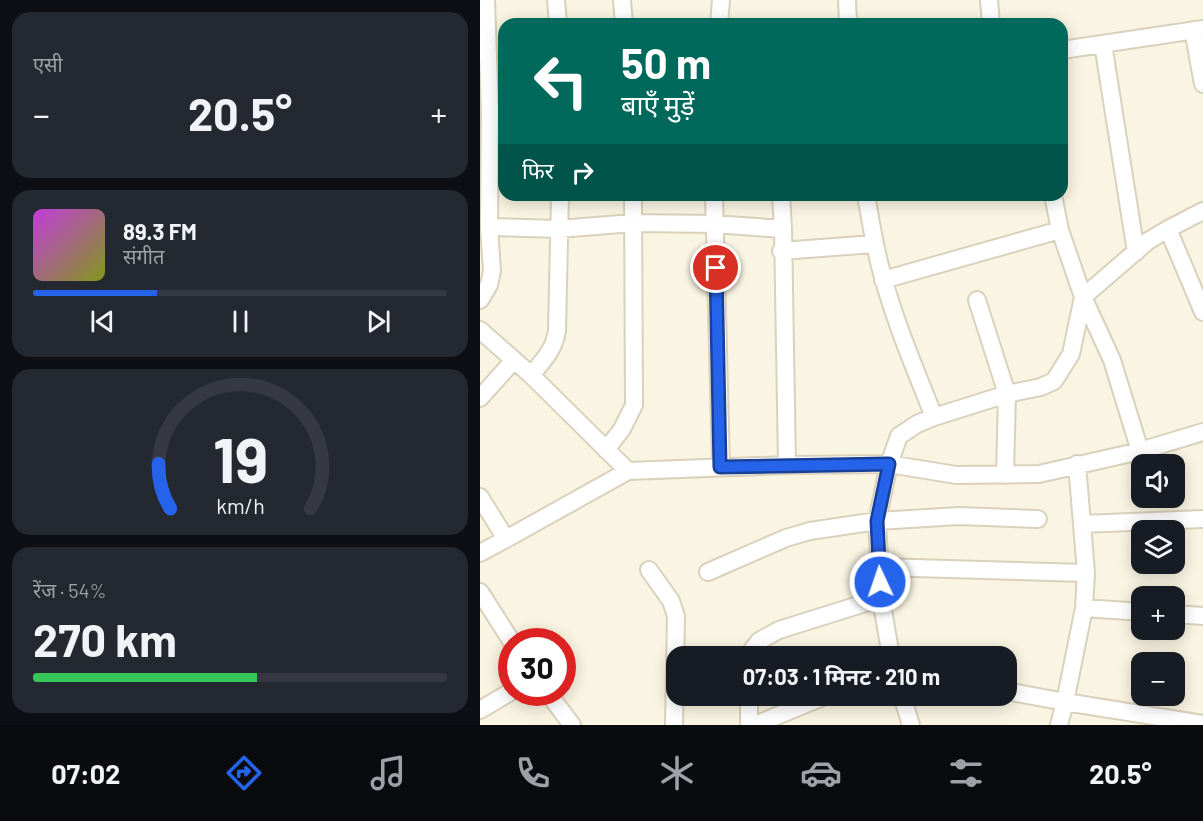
<!DOCTYPE html>
<html lang="hi">
<meta charset="utf-8">
<style>
:root{--surface:#171b24;--page:#242831;--text:#f1f3f6;--muted:#9ea1a6;--line:#363941;--accent:#2563eb}
body{margin:0;font-family:Barlow,"Noto Sans Devanagari",sans-serif;background:var(--page);color:var(--text);height:100vh;display:flex;flex-direction:column;font-size:22px;white-space:nowrap}
*{box-sizing:border-box;margin:0}
p{font-size:20px;color:var(--muted)}
.icon{flex:none;width:33px;height:33px;fill:none;stroke:currentColor;stroke-width:2;stroke-linecap:round;stroke-linejoin:round}
.map{position:relative;flex:1;overflow:hidden}
.drawer{display:flex;flex-direction:column;gap:12px;padding:12px;background:#0d0f14;width:480px}
.drawer>*{flex:none}
.hud{position:absolute;left:18px;top:18px;width:570px;height:183px;border-radius:18px;box-shadow:0 3px 15px #0003;background:#00695c;color:#fff;overflow:hidden}
.buttons{position:absolute;left:651px;top:454px;display:grid;gap:12px}
.buttons a{display:grid;place-items:center;width:54px;height:54px;border-radius:12px;background:var(--surface);box-shadow:0 3px 15px #0003;font-size:30px}
.speed{position:absolute;left:18px;top:628px;display:flex;gap:12px;font-size:30px;font-weight:700;text-align:center}
.speed>*{display:grid;place-content:center;width:78px;height:78px;border-radius:50%;background:var(--surface);box-shadow:0 3px 15px #0003;line-height:1}
.speed .limit{border:9px solid #d22;background:#fff;color:#111}
.pin{position:absolute;display:grid;place-items:center;width:51px;height:51px;color:#fff;margin:-26px;border:3px solid #fff;border-radius:50%;box-shadow:0 2px 6px #0007}
.me{position:absolute;width:66px;margin:-33px;rotate:357deg;stroke-linejoin:round;filter:drop-shadow(0 0 4px #0008)}
.turn{display:flex;align-items:center;gap:21px;height:126px;padding:0 24px;font-size:27px}
.turn .icon{width:78px;height:78px;stroke-width:2.5}
.turn b{display:block;font-size:42px;line-height:51px}
.then{display:flex;align-items:center;height:57px;padding:0 24px;background:#0003;gap:12px;font-size:22px}
.big{font-size:45px;font-weight:700;line-height:1.1}
.drawer .card{flex:1;display:flex;flex-direction:column;justify-content:center;gap:9px;min-width:0;padding:0 21px;border-radius:18px;background:var(--page)}
.drawer .dial{align-items:center;gap:0}
.dial svg{height:156px;overflow:visible;fill:none;stroke:var(--line);stroke-width:7;stroke-linecap:round;text-anchor:middle}
.dial text{fill:var(--text);stroke:none}
.song{display:flex;align-items:center;gap:18px}
.cover{width:72px;height:72px;border-radius:9px;background:linear-gradient(135deg,hsl(290 70% 55%),hsl(70 70% 35%))}
.played{height:6px;border-radius:3px;background:linear-gradient(90deg,var(--accent) 30%,var(--line) 30%)}
.keys{display:flex;justify-content:space-around;direction:ltr}
.heat{display:flex;justify-content:space-between;align-items:center;font-size:33px;direction:ltr}
.charge{height:9px;border-radius:4px;background:linear-gradient(90deg,#34c759 54%,var(--line) 0)}
.trip{position:absolute;left:186px;top:646px;width:351px;height:60px;border-radius:18px;background:var(--surface);box-shadow:0 3px 15px #0003;font-weight:700;line-height:60px;text-align:center}
.tab-bar{display:flex;height:96px;justify-content:space-around;align-items:center;background:#090b0e;color:var(--muted)}
.tab-bar .icon{width:42px;height:42px}
.tab-bar .current{color:var(--accent)}
.tab-bar b{font-size:27px;color:var(--text)}
main{display:flex;flex:1;min-height:0}
.map>svg:first-child{display:block}
.lines{fill:none;stroke-linecap:round;stroke-linejoin:round}
.minor-casing{stroke:#dad1bc;stroke-width:20}
.minor{stroke:#fff;stroke-width:16}
.route-casing{stroke:#184099;stroke-width:15}
.route{stroke:#2563eb;stroke-width:10}
</style>
<main>
<section class="drawer">
<div class="card"><p>एसी</p>
<div class="heat"><a>−</a><b class="big">20.5°</b><a>+</a></div>
</div>
<div class="card">
<div class="song"><i class="cover"></i><div><b>89.3 FM</b><p>संगीत</p></div></div>
<div class="played"></div>
<div class="keys"><svg class="icon" aria-label="previous" viewBox="0 0 24 24"><path d="M18 5L8 12l10 7zM5 5v14"/></svg><svg class="icon" aria-label="pause" viewBox="0 0 24 24"><path d="M8 5v14M16 5v14"/></svg><svg class="icon" aria-label="next" viewBox="0 0 24 24"><path d="M6 5l10 7-10 7zM19 5v14"/></svg></div>
</div>
<div class="card dial"><svg viewBox="0 0 100 80">
<path d="M14 69A42 42 0 1 1 86 69"/>
<path d="M14 69A42 42 0 0 1 8 46" stroke="#2563eb"/>
<text x="50" y="56" font-size="32" font-weight="700">19</text>
<text x="50" y="72" font-size="11">km/h</text>
</svg></div>
<div class="card"><p>रेंज · 54%</p><b class="big">270 km</b><div class="charge"></div></div>
</section>
<div class="map">
<svg width="723" height="725" viewBox="0 0 723 725">
<rect width="100%" height="100%" fill="#faf5e2"/>
<g class="lines">
<g class="minor-casing">
<path id="minor" d="M6,0L10,112
M76,0L78,24
M142,0L144,24
M367,0L368,24
M509,0L511,24
M239,24L241,0
M713,30L723,84
M623,44L656,252
M582,50L723,29
M234,195L241,467
M301,195L303,229
M386,195C391,223 395,250 403,277C416,325 436,371 454,417
M573,195L580,230L603,297L632,360L660,451
M9,227L79,229L153,223L234,224L303,229L307,465
M688,229L723,312
M301,251L394,244
M403,280L580,230
M0,300L9,285L12,271L9,227L10,112H24
M497,300L527,394L525,475
M0,330L51,375L148,471L307,465L409,464L476,475L559,474L660,451L723,432
M51,375C63,361 74,350 77,331L80,195
M0,398L34,360
M126,450L142,429L154,405L153,195
M597,464L602,524L723,519
M0,497L26,539L148,471
M602,524L606,573
M0,553L26,539
M399,567L606,573L604,608L585,702L526,691
M169,570L191,601L196,616L194,725
M228,572L306,538L330,531L397,521L479,516L558,519
M0,592L32,642
M401,598L411,657
M604,608L662,612
M694,614L723,616
M269,657L270,653L279,641L299,630L401,598L397,521L409,464L419,436L437,424L454,417L527,394L561,387L574,381L591,354L603,297L668,241L688,229L723,211
M68,693L92,725
M269,696V725
M422,696L431,725
M0,710L32,691
M275,725L345,696
M579,725L585,702L723,724"/>
</g>
<use href="#minor" class="minor"/>
</g>
<g class="lines">
<g class="route-casing">
<path id="route" d="M236,268L240,467L409,464L397,521L400,582"/>
</g>
<use href="#route" class="route"/>
</g>
</svg>
<div class="buttons">
<a><svg class="icon" aria-label="sound" viewBox="0 0 24 24"><path d="M4 9h4l5-4v14l-5-4H4zM17 9q2 3 0 6"/></svg></a>
<a><svg class="icon" aria-label="layers" viewBox="0 0 24 24"><path d="M12 4l9 5-9 5-9-5zM3 14l9 5 9-5"/></svg></a>
<a>+</a>
<a>−</a>
</div>
<div class="speed"><div class="limit">30</div></div>
<div class="pin" style="left:236px;top:268px;background:#d93025"><svg class="icon" aria-label="arrive" viewBox="0 0 24 24"><path d="M6 21V4h12l-3 4 3 4H6"/></svg></div>
<svg class="me" style="left:400px;top:582px" viewBox="-20 -20 40 40"><circle r="17" fill="#2563eb" stroke="#fff" stroke-width="3"/><path d="M0-11L8 9 0 5-8 9z" fill="#fff"/></svg>
<div class="trip">07:03 · 1 मिनट · 210 m</div>
<div class="hud">
<div class="turn"><svg class="icon" aria-label="left" viewBox="0 0 24 24"><path d="M17 20v-9H6M10 6l-5 5 5 5"/></svg><div><b>50 m</b>बाएँ मुड़ें</div></div>
<div class="then">फिर<svg class="icon" aria-label="right" viewBox="0 0 24 24"><path d="M7 20v-9h11M14 6l5 5-5 5"/></svg></div>
</div>
</div>
</main>
<nav class="tab-bar">
<b>07:02</b>
<svg class="icon current" aria-label="directions" viewBox="0 0 24 24"><path d="M12 3l9 9-9 9-9-9zM9 14v-3h6M13 9l2 2-2 2"/></svg>
<svg class="icon" aria-label="music" viewBox="0 0 24 24"><path d="M9 18V5l10-2v13"/><circle cx="6" cy="18" r="3"/><circle cx="16" cy="16" r="3"/></svg>
<svg class="icon" aria-label="phone" viewBox="0 0 24 24"><path d="M5 4h4l2 5-3 2q2 4 5 5l2-3 5 2v4C11 20 4 13 5 4z"/></svg>
<svg class="icon" aria-label="climate" viewBox="0 0 24 24"><path d="M12 3v18M4 7l16 10M4 17L20 7"/></svg>
<svg class="icon" aria-label="car" viewBox="0 0 24 24"><path d="M5 17H2v-5l4-1 3-4h7l3 4 3 1v5h-3M9 17h6M6 11h13"/><circle cx="7" cy="17" r="2"/><circle cx="17" cy="17" r="2"/></svg>
<svg class="icon" aria-label="filters" viewBox="0 0 24 24"><path d="M4 7h16M4 17h16"/><circle cx="9" cy="7" r="2"/><circle cx="15" cy="17" r="2"/></svg>
<b>20.5°</b>
</nav>
